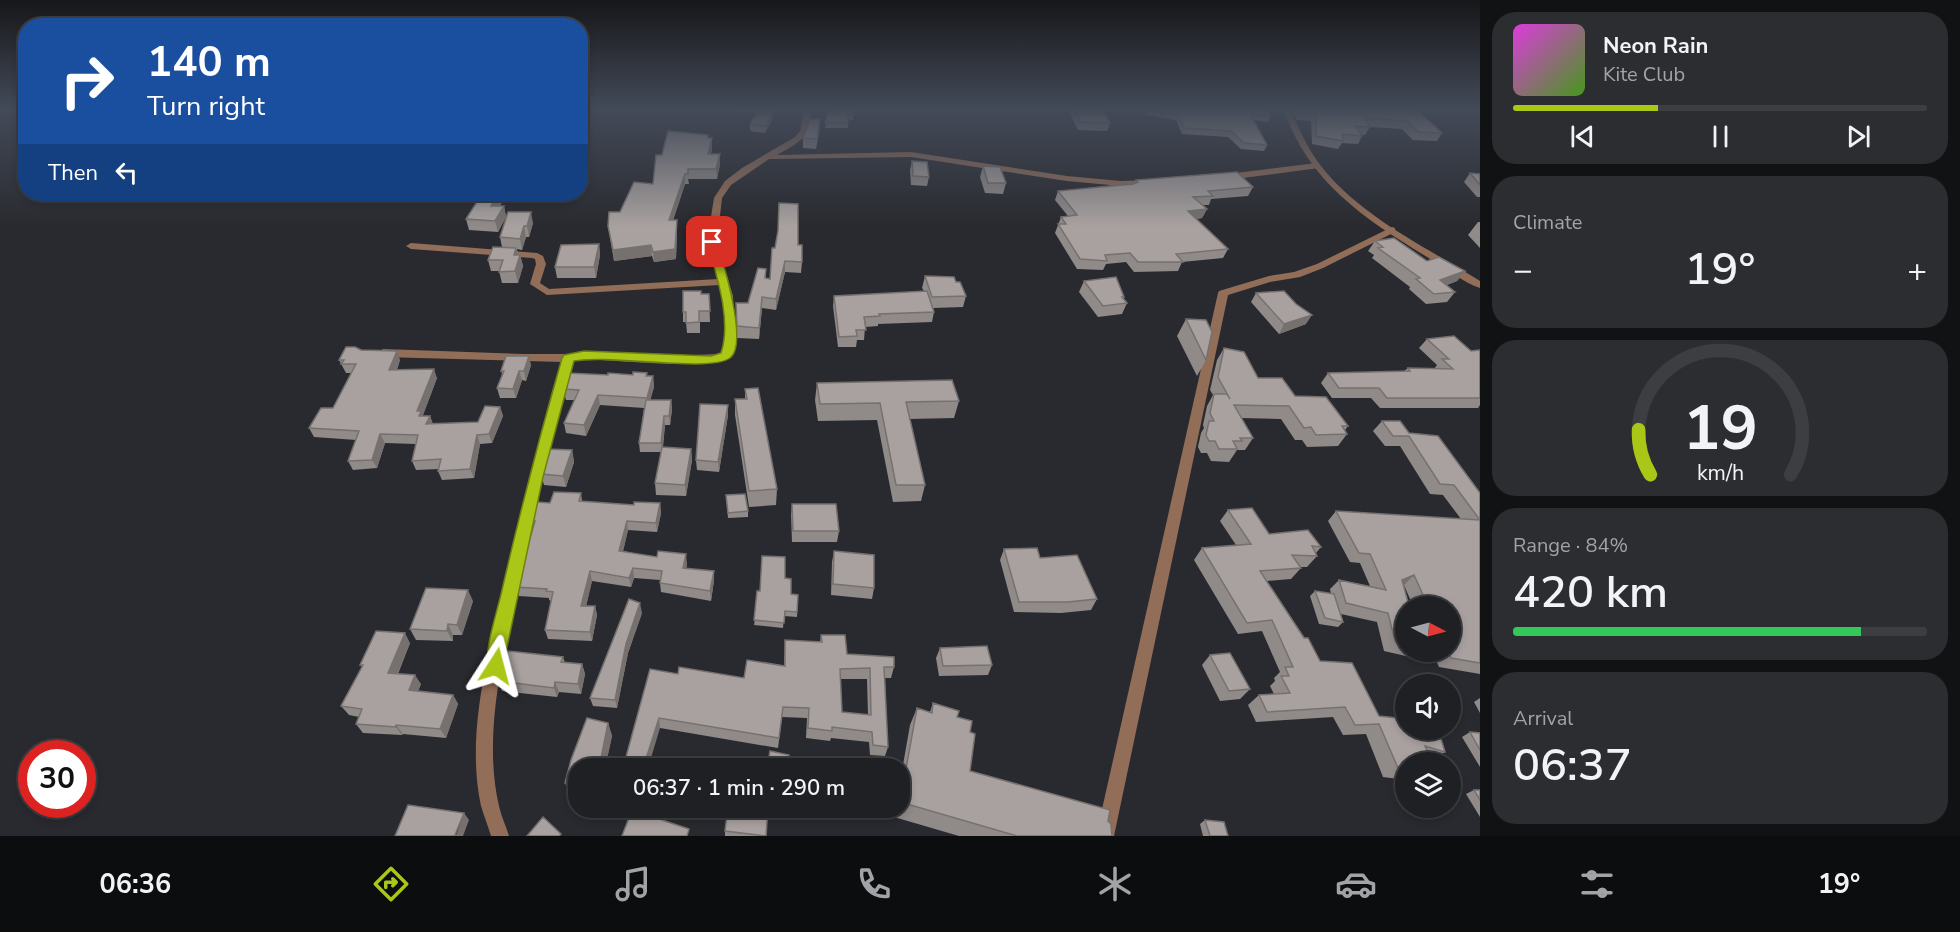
<!DOCTYPE html>
<meta charset="utf-8">
<style>
:root{--surface:#1f2023;--page:#2c2d30;--text:#f1f3f6;--muted:#a1a3a6;--line:#3c3e41;--accent:#aac718}
body{margin:0;font-family:"Nunito Sans",sans-serif;background:var(--page);color:var(--text);height:100vh;display:flex;flex-direction:column;font-size:22px;white-space:nowrap}
*{box-sizing:border-box;margin:0}
p{font-size:20px;color:var(--muted)}
.icon{flex:none;width:33px;height:33px;fill:none;stroke:currentColor;stroke-width:2;stroke-linecap:round;stroke-linejoin:round}
.map{position:relative;flex:1;overflow:hidden}
.drawer{display:flex;flex-direction:column;gap:12px;padding:12px;background:#111213;width:480px}
.drawer>*{flex:none}
.hud{position:absolute;left:18px;top:18px;width:570px;height:183px;border-radius:24px;box-shadow:0 3px 9px #0003,0 0 0 2px var(--line);background:#1a4fa0;color:#fff;overflow:hidden}
.needle{width:39px;rotate:96deg}
.tools{position:absolute;left:1395px;top:596px;display:grid;gap:12px}
.tools a{display:grid;place-items:center;width:66px;height:66px;border-radius:50%;background:var(--surface);box-shadow:0 3px 9px #0003,0 0 0 2px var(--line);font-size:30px}
.speed{position:absolute;left:18px;top:740px;display:flex;gap:12px;font-size:30px;font-weight:700;text-align:center}
.speed>*{display:grid;place-content:center;width:78px;height:78px;border-radius:50%;background:var(--surface);box-shadow:0 3px 9px #0003,0 0 0 2px var(--line);line-height:1}
.speed .limit{border:9px solid #d22;background:#fff;color:#111}
.pin{position:absolute;display:grid;place-items:center;width:51px;height:51px;color:#fff;margin:-26px;border-radius:12px;box-shadow:0 3px 9px #0006}
.me{position:absolute;width:66px;margin:-33px;rotate:9deg;stroke-linejoin:round;filter:drop-shadow(0 0 4px #0008)}
.turn{display:flex;align-items:center;gap:21px;height:126px;padding:0 30px;font-size:27px}
.turn .icon{width:78px;height:78px;stroke-width:2.5}
.turn b{display:block;font-size:42px;line-height:51px}
.then{display:flex;align-items:center;height:57px;padding:0 30px;background:#0003;gap:12px;font-size:22px}
.big{font-size:45px;font-weight:600;line-height:1.1}
.drawer .tile{flex:1;display:flex;flex-direction:column;justify-content:center;gap:9px;min-width:0;padding:0 21px;border-radius:24px;background:var(--page)}
.drawer .dial{align-items:center;gap:0}
.dial svg{height:156px;overflow:visible;fill:none;stroke:var(--line);stroke-width:7;stroke-linecap:round;text-anchor:middle}
.dial text{fill:var(--text);stroke:none}
.song{display:flex;align-items:center;gap:18px}
.cover{width:72px;height:72px;border-radius:9px;background:linear-gradient(135deg,hsl(300 70% 55%),hsl(100 70% 35%))}
.played{height:6px;border-radius:3px;background:linear-gradient(90deg,var(--accent) 35%,var(--line) 35%)}
.keys{display:flex;justify-content:space-around;direction:ltr}
.heat{display:flex;justify-content:space-between;align-items:center;font-size:33px;direction:ltr}
.charge{height:9px;border-radius:4px;background:linear-gradient(90deg,#34c759 84%,var(--line) 0)}
.trip{position:absolute;left:568px;top:758px;width:342px;height:60px;border-radius:24px;background:var(--surface);box-shadow:0 3px 9px #0003,0 0 0 2px var(--line);font-weight:600;line-height:60px;text-align:center}
.tab-bar{display:flex;height:96px;justify-content:space-around;align-items:center;background:#0c0d0e;color:var(--muted)}
.tab-bar .icon{width:42px;height:42px}
.tab-bar .on{color:var(--accent)}
.tab-bar b{font-size:27px;color:var(--text)}
main{display:flex;flex:1;min-height:0}
.map>svg:first-child{display:block}
.lines{fill:none;stroke-linecap:round;stroke-linejoin:round}
.minor{fill:#926e58;fill-rule:evenodd}
.tertiary{fill:#926e58;fill-rule:evenodd}
.wall{fill:#908a89;fill-rule:evenodd}
.shaded-wall{fill:#76716f}
.building{fill:#a8a19f;stroke:#76716f;stroke-width:1.5;fill-rule:evenodd}
.route{fill:#aac718;stroke:#6e8110;stroke-width:1.5}
</style>
<main>
<div class="map">
<svg width="1480" height="836" viewBox="0 0 1480 836">
<rect width="100%" height="100%" fill="#292a2f"/>
<g class="lines">
<path class="minor" d="M804,110H811C807,140 803,140 777,155L911,152L1067,176L1121,181L1149,180L1153,183L1149,186H1121L1067,181L911,157L769,159L731,185L722,198L717,242L733,296L735,344L730,358C709,370 612,360 583,359L574,361C554,428 539,495 524,564C507,639 481,729 499,806C501,816 506,826 509,836H491C488,826 484,816 481,806C464,728 493,636 511,559C526,493 543,427 562,362L383,357L377,353L383,349L523,354H569L583,351L671,356L719,354C729,343 724,300 720,285L547,295L530,284L536,264L535,259L532,258L411,249L406,246L411,243L537,253L543,256L546,264L540,283L549,289L718,279L707,242L714,198L725,181L742,168L795,137L800,131Z
M1316,163L1320,166L1319,168L1227,180L1223,177L1227,174Z
M1392,227L1395,228V232L1323,268L1300,277L1270,282L1228,295L1114,836H1096L1218,293L1219,291L1269,276L1294,272L1317,264Z"/>
<path class="tertiary" d="M1284,110H1290C1299,127 1306,146 1318,162C1358,216 1425,246 1480,281V288C1464,283 1447,269 1432,260C1368,221 1309,184 1284,110Z"/>
</g>
<path class="wall" d="M732,110H790V111L777,110L765,133L750,131V124L756,113L734,112V110Z
M828,110H854L853,120L848,119V128H825Z
M1068,110H1103L1110,123L1107,131L1078,130Z
M1147,110H1268L1271,116L1268,122L1254,120L1267,145L1264,151L1241,149L1228,137L1182,134L1176,120L1145,115Z
M1291,110H1417L1442,133L1437,141L1413,140L1402,129L1370,127L1365,135H1362V136L1358,144L1342,143L1338,149L1312,144L1311,121L1297,120Z
M820,129L816,149L803,148V138Z
M708,135V138H712V148L711,154L720,164L717,179H688L689,184H685L673,220H677V230L676,259L654,262L652,256L614,261L608,226L620,212L653,184L662,155Z
M912,161L929,177L927,186L911,185L910,170Z
M983,166L1006,183L1003,194L985,193L980,177Z
M1470,173L1480,174V197H1477L1464,182Z
M1136,180L1253,187L1248,196L1211,199L1209,205H1203L1207,209L1202,218L1196,219L1228,249L1223,258L1182,262L1178,271L1134,272L1126,262L1106,264L1103,270L1077,269L1055,233L1061,217L1068,216L1055,200L1058,191L1135,183Z
M505,197L500,206H504L506,217L498,232L469,230L466,219Z
M1478,222H1480V248L1468,235Z
M533,223L529,237H526L522,250L517,249L518,255H520L523,266L518,283H502L499,271H491L488,260L502,247L500,237Z
M1375,241L1427,261L1465,271L1457,281L1447,285L1455,292L1447,302L1426,304L1409,289L1410,287L1372,258L1374,255L1368,251Z
M599,244L600,255L596,278H557L555,267Z
M798,245L802,262L801,273L785,272L776,310L762,308L759,339L737,338L736,303H748L766,269L765,279H770L775,248Z
M925,276L956,282L966,296L963,307L933,308L934,312L932,322L878,324V326L865,327L864,340H857L856,347H838L833,306L834,296L924,291L922,288Z
M1084,281L1124,297V299L1127,303L1122,314L1098,317L1079,292Z
M1256,293L1306,324L1279,334L1251,302Z
M701,294H709L710,322H700V333H687L686,322H683V312Z
M1186,319L1206,360L1197,376L1177,336Z
M1427,339L1471,351L1480,350V405L1478,408H1380L1371,398H1332L1321,383L1328,373L1404,371L1408,368L1434,369L1437,365L1419,348Z
M1224,348L1258,378L1295,396L1348,426L1345,430L1347,434L1338,446L1307,447L1302,440H1295L1281,419L1241,418L1253,438L1245,450H1237L1229,462L1211,461L1207,453H1201L1198,447L1201,433L1204,428L1203,425L1207,406L1213,395L1210,390L1217,360Z
M361,350L400,360L397,370L437,378L423,415V416H430L433,424L478,422L500,407L503,416L492,443L480,444L474,478L442,480L438,471L439,469L416,470L412,461L416,444L385,443L377,468L353,470L348,461L356,440L314,437L309,428L333,408L351,373H346L339,360Z
M531,365L526,381L522,380L516,398H500L497,388L502,374L501,371Z
M608,375L653,376L654,387L650,400H671L672,409L670,425H665L663,447L691,449L692,460L686,496L656,495L655,483L661,452H640L639,443L644,408L600,405L586,436L566,433L564,423L575,400H566L563,389Z
M817,383L959,401L954,418L910,419L925,485L921,501L893,502L877,420L818,421L815,400Z
M745,389L777,489L776,505L749,507L735,415V399H745Z
M728,405V415L719,472L697,470L696,460Z
M1382,421L1409,433L1480,493V674L1439,667L1432,651H1450V606H1413L1404,585L1406,606V651H1417L1410,657L1384,651L1377,622L1341,614L1343,622L1338,627L1319,624L1310,596L1315,591L1331,594L1330,589L1339,580L1370,586L1360,563L1350,562L1328,521L1336,511L1461,519L1443,495L1430,494L1400,446H1385L1373,431Z
M572,450L574,462L566,487L544,485L541,474Z
M581,493L582,501L634,505L660,503L661,513L657,532L628,530L623,551L687,564L686,569L714,580L711,601L661,592L660,583V580L634,578L631,587L592,581L586,606H595L597,615L592,641L548,639L545,630L551,601L549,600V598L519,596L516,587L533,528L531,521L550,503Z
M726,495L748,511V517L728,518Z
M792,504L839,531L837,542H792L791,515Z
M1228,510L1269,534L1321,547L1316,553L1317,556L1307,567H1300L1301,568L1291,579L1267,581L1320,661L1379,716L1445,752L1431,761L1432,762H1406V780L1383,777L1366,734L1343,735L1333,717L1256,722L1248,705L1259,695L1274,694L1270,686L1275,681L1274,678L1280,672L1262,631L1238,634L1194,560L1202,548L1236,545L1220,521Z
M1004,549L1097,599L1091,610L1061,613L1014,612L1000,560Z
M834,551L874,588L872,599L831,595L832,562Z
M785,578L791,594L798,595L797,617L784,616L783,628L754,625L760,591Z
M473,601L462,635H453V641L416,640L410,629Z
M642,613L628,653L617,708L593,706L590,698Z
M821,635L847,654L894,667L891,678H885L888,747L885,756L870,755L869,742L831,738L830,741L806,738L807,718L782,717L778,748L660,728L623,768L678,674L744,678L784,665L785,640L820,642ZM840,679H867L868,715L842,712Z
M410,643L398,674L421,684L418,691L453,695L458,704L446,738L403,734L402,735L363,733L356,724L359,717L349,715L341,706L362,667L360,665Z
M940,648L992,665L988,675L939,676L936,658Z
M1210,655L1250,689L1240,699L1220,701L1202,665Z
M563,657L565,663L582,664L585,674L581,694L559,692L557,697L502,691L498,681Z
M1480,698V713L1474,702Z
M933,703L957,717L970,732V771L1108,821L1112,836H959L894,817L895,807H900V782L910,725L917,708L930,712Z
M587,718L608,723L612,736L605,768H579V796L570,795L565,783L571,760Z
M1470,732L1480,733V767L1462,737Z
M1474,790H1480V817L1466,794Z
M1205,820L1228,836H1203L1200,824Z
M725,831L766,836H725Z"/>
<path class="shaded-wall" d="M774,110H777L765,133L766,126Z
M712,138V148L709,163L708,154Z
M720,154V164L717,179L716,169Z
M685,174V184L670,230L669,220Z
M498,194H504L505,197L494,216L491,206Z
M504,206L506,217L498,232L495,221Z
M1207,209L1202,218L1184,221L1188,211Z
M531,212L533,223L529,237L527,226Z
M677,220V230L676,259L654,262L653,252Z
M524,226L526,237L522,250L520,239Z
M599,244L600,255L596,278L594,267Z
M651,245L652,256L614,261L613,250Z
M516,248L519,258L520,255L523,266L518,283L515,271L514,255Z
M785,261V272L776,310V299Z
M1465,271L1457,281L1433,290L1440,280Z
M762,297V308L759,339V328Z
M1312,315L1306,324L1279,334L1284,324Z
M397,351L400,360L393,379L389,370Z
M529,356L531,365L526,381L524,371Z
M434,369L437,378L423,415L425,420L419,416L417,411Z
M519,371L522,380L516,398L513,389Z
M653,376L654,387L648,409L647,398Z
M598,395L600,405L586,436L584,425Z
M671,400L672,409L670,425L669,416Z
M728,405V415L719,472L718,462Z
M500,407L503,416L492,443L489,434Z
M430,416L433,425L426,424Z
M664,416L665,425L662,452L661,443Z
M380,434L385,443L377,468L372,460Z
M477,435L480,444L474,478L470,469Z
M691,449L692,460L686,496L685,485Z
M572,450L574,462L566,487L563,476Z
M660,503L661,513L657,532L656,523Z
M627,521L628,530L621,560L619,551Z
M686,554L687,564L684,578L683,568Z
M633,568L634,578L631,587L629,578Z
M590,571L592,581L584,615L581,606Z
M714,571V580L711,601L710,591Z
M1414,575L1404,585L1391,589L1402,580Z
M468,590L473,601L462,635L457,625Z
M640,603L642,613L628,653L617,708L615,700L626,644Z
M595,606L597,615L592,641L590,632Z
M448,624L453,635V641L447,631Z
M405,633L410,643L394,682L388,673Z
M582,664L585,674L581,694L578,684Z
M415,675L421,684L415,699L409,690Z
M555,682L559,692L557,697L554,688Z
M453,695L458,704L446,738L440,729Z
M659,718L660,728L648,768H643Z
M608,723L612,736L605,768H599Z
M396,725L403,734L402,735L396,727Z
M464,813L469,820L463,836H456Z"/>
<path class="building" d="M758,110H774L766,126L750,124Z
M828,110H854V115L847,114L848,123H825Z
M1075,110H1103L1110,123L1080,122Z
M1150,110H1268L1271,116L1250,114L1267,145L1244,143L1231,131L1184,128L1178,115Z
M1300,110H1417L1442,133L1419,132L1407,121L1364,118L1370,127L1356,126L1362,136L1342,134L1343,141L1316,136V113L1302,112Z
M810,119H820L817,139L803,138Z
M668,131L708,135V138H712L708,154H720L716,169H688V174H685L669,220H677L675,249L653,252L651,245L613,250L608,226L609,212H620L634,182L653,184L656,155H662Z
M912,161L927,162L929,177L913,176Z
M983,166L1000,167L1006,183H988Z
M1237,172L1253,187L1208,191L1213,196L1193,197L1207,209L1188,211L1228,249L1176,254L1183,262H1138L1130,253L1105,255L1107,261L1080,259L1058,224H1066L1061,217L1077,215L1058,191L1133,184L1138,182L1136,180Z
M1470,173L1480,174V185Z
M482,194H498L491,206H504L495,221L466,219Z
M779,203L798,204V245H802V262L785,261L776,299L762,297L759,328L737,326L736,303H748L758,268L766,269L765,278L770,279L772,248H775L778,231Z
M508,212H531L527,226H524L520,239L500,237Z
M1394,238L1427,261L1439,257L1465,271L1440,280L1455,292L1434,294L1416,279L1420,278L1378,248L1383,247L1375,241Z
M599,244L594,267H555L561,245Z
M493,247L516,248L514,255H520L515,271L499,272L503,260H488Z
M925,276L954,277L956,282H960L966,296L932,297Z
M1116,277L1124,297H1122L1127,303L1103,306L1084,281Z
M683,291H701V294H709L710,311H699V322L686,323V312H683Z
M927,291L934,312L879,314L880,316L864,317L866,330H856L857,336L839,337L834,296Z
M1284,291L1296,304L1312,315L1284,324L1256,293Z
M1186,319L1206,320L1212,332L1206,360Z
M1454,336L1471,351L1480,350V398H1387L1379,388H1339L1328,373L1410,371L1408,368L1453,369L1442,359H1449L1427,339Z
M346,347H355L361,350L397,351L389,370L434,369L417,411H421L419,416H430L426,424L478,422L485,406L500,407L489,434L477,435L470,469L438,471L441,459L412,461L418,435L380,434L372,460L348,461L359,431L309,428L321,408H333L356,364H341L344,360H339Z
M1224,348L1244,352L1258,378H1282L1295,396L1326,397L1348,426H1342L1347,434L1316,435L1311,427L1304,428L1289,406L1234,405L1253,438H1240L1242,441H1233L1237,449H1219L1215,441H1209L1206,435L1209,421H1214L1210,413L1214,394H1227L1230,399L1218,377Z
M506,356H529L524,371H519L513,389L497,388L504,371H501Z
M633,372L647,373L646,376H653L647,398L598,395L584,425L564,423L579,390L563,389L568,373L608,375V373L633,375Z
M952,380L959,401L906,402L925,485H896L880,403L820,404L817,383Z
M758,388L777,489L749,491L735,399H747L745,389Z
M646,400H671L669,416H664L661,443H639Z
M700,404L728,405L718,462L696,460Z
M1382,421H1400L1409,433L1438,436L1480,493V520L1454,485L1440,484L1409,436H1393Z
M662,447L691,449L685,485L655,483Z
M547,449L572,450L563,476L541,474Z
M554,492L581,493L579,501L634,505V502L660,503L656,523L627,521L619,551L657,557L658,551L686,554L683,568L714,571L710,591L660,583L662,571L633,568L629,578L590,571L581,606H595L590,632L545,630L553,592L546,591L547,589L516,587L535,521H531L537,502L550,503Z
M745,494L748,511L728,513L726,495Z
M792,504H836L839,531H793Z
M1252,508L1269,534L1308,530L1321,547L1312,546L1317,556L1292,555L1301,568L1260,571L1304,638H1308L1320,661L1352,663L1379,716L1406,719V729H1438L1445,752L1425,746L1432,762H1406V769L1398,768L1379,724L1355,725L1345,707L1267,712L1259,695L1290,693L1281,676H1289L1285,667H1293L1272,620L1247,623L1202,548L1251,544L1228,510Z
M1336,511L1480,520V663L1451,658L1448,651H1450V606H1428L1414,575L1402,580L1409,606H1406V644L1395,641L1388,613L1346,603L1339,580L1386,590L1370,554L1359,553Z
M1037,548L1040,558L1077,555L1097,599L1067,602H1019L1004,549Z
M834,551L874,555V588L833,584Z
M762,556L785,557V578L791,579V594L798,595L797,612L785,611L784,623L754,620L757,591H760Z
M426,588L468,590L457,625L448,624L447,631L410,629Z
M1315,591L1334,594L1343,622L1325,618Z
M629,599L640,603L626,644L615,700L590,698Z
M376,631L405,633L388,673L415,675L409,690L453,695L440,729L396,725V727L356,724L362,709L341,706L363,665H360Z
M821,635H845L847,654L894,657V667H884L888,747L873,745L872,732L832,727V731L808,728L809,708L783,707L779,738L659,718L643,768H623L650,669L678,674L679,667L744,678L747,660L785,666V640L822,642ZM870,668L871,715L842,712L840,669Z
M987,646L992,665L943,666L940,648Z
M508,651L563,657L561,662L582,664L578,684L555,682L554,688L498,681Z
M1230,653L1250,689L1229,691L1210,655Z
M933,703L959,711L957,717L972,721L970,732L975,734L970,771L1110,810L1108,821L1111,824L1112,836H1017L900,802L917,708L932,713Z
M587,718L608,723L599,768H579V785L565,783L571,760Z
M1470,732L1480,733V750Z
M770,751L789,755L787,768H767Z
M1474,790H1480V800Z
M408,805L464,813L455,835L459,836H395Z
M728,807H768L766,836L725,831Z
M632,810L689,829L687,836H622Z
M543,817L561,834L559,836H527Z
M1205,820L1224,822L1228,836H1210Z"/>
<linearGradient id="sky" x2="0" y2="1"><stop stop-color="#17171a"/><stop offset="0.48" stop-color="#434a58"/><stop offset="1" stop-color="#434a58" stop-opacity="0"/></linearGradient>
<rect width="1480" height="227" fill="url(#sky)"/>
<path class="route" d="M712,239L717,242C723,262 749,344 730,358C710,373 608,354 574,361L543,477L502,671L496,674L489,671C482,655 498,609 502,590C520,512 540,435 562,358L564,355L584,351L711,356L721,353C732,320 716,274 707,242Z"/>
</svg>
<div class="tools">
<a><svg class="needle" viewBox="-14 -14 28 28"><path d="M0-13l5 13h-10z" fill="#e53935"/><path d="M0 13l5-13h-10z" fill="#a1a3a6"/></svg></a>
<a><svg class="icon" aria-label="sound" viewBox="0 0 24 24"><path d="M4 9h4l5-4v14l-5-4H4zM17 9q2 3 0 6"/></svg></a>
<a><svg class="icon" aria-label="layers" viewBox="0 0 24 24"><path d="M12 4l9 5-9 5-9-5zM3 14l9 5 9-5"/></svg></a>
</div>
<div class="speed"><div class="limit">30</div></div>
<div class="pin" style="left:712px;top:242px;background:#d93025"><svg class="icon" aria-label="arrive" viewBox="0 0 24 24"><path d="M6 21V4h12l-3 4 3 4H6"/></svg></div>
<svg class="me" style="left:496px;top:666px" viewBox="-20 -20 40 40"><path d="M0-17L14 15 0 8-14 15z" fill="#aac718" stroke="#fff" stroke-width="4"/></svg>
<div class="trip">06:37 · 1 min · 290 m</div>
<div class="hud">
<div class="turn"><svg class="icon" aria-label="right" viewBox="0 0 24 24"><path d="M7 20v-9h11M14 6l5 5-5 5"/></svg><div><b>140 m</b>Turn right</div></div>
<div class="then">Then<svg class="icon" aria-label="left" viewBox="0 0 24 24"><path d="M17 20v-9H6M10 6l-5 5 5 5"/></svg></div>
</div>
</div>
<section class="drawer">
<div class="tile">
<div class="song"><i class="cover"></i><div><b>Neon Rain</b><p>Kite Club</p></div></div>
<div class="played"></div>
<div class="keys"><svg class="icon" aria-label="previous" viewBox="0 0 24 24"><path d="M18 5L8 12l10 7zM5 5v14"/></svg><svg class="icon" aria-label="pause" viewBox="0 0 24 24"><path d="M8 5v14M16 5v14"/></svg><svg class="icon" aria-label="next" viewBox="0 0 24 24"><path d="M6 5l10 7-10 7zM19 5v14"/></svg></div>
</div>
<div class="tile"><p>Climate</p>
<div class="heat"><a>−</a><b class="big">19°</b><a>+</a></div>
</div>
<div class="tile dial"><svg viewBox="0 0 100 80">
<path d="M14 69A42 42 0 1 1 86 69"/>
<path d="M14 69A42 42 0 0 1 8 46" stroke="#aac718"/>
<text x="50" y="56" font-size="32" font-weight="700">19</text>
<text x="50" y="72" font-size="11">km/h</text>
</svg></div>
<div class="tile"><p>Range · 84%</p><b class="big">420 km</b><div class="charge"></div></div>
<div class="tile"><p>Arrival</p><b class="big">06:37</b></div>
</section>
</main>
<nav class="tab-bar">
<b>06:36</b>
<svg class="icon on" aria-label="directions" viewBox="0 0 24 24"><path d="M12 3l9 9-9 9-9-9zM9 14v-3h6M13 9l2 2-2 2"/></svg>
<svg class="icon" aria-label="music" viewBox="0 0 24 24"><path d="M9 18V5l10-2v13"/><circle cx="6" cy="18" r="3"/><circle cx="16" cy="16" r="3"/></svg>
<svg class="icon" aria-label="phone" viewBox="0 0 24 24"><path d="M5 4h4l2 5-3 2q2 4 5 5l2-3 5 2v4C11 20 4 13 5 4z"/></svg>
<svg class="icon" aria-label="climate" viewBox="0 0 24 24"><path d="M12 3v18M4 7l16 10M4 17L20 7"/></svg>
<svg class="icon" aria-label="car" viewBox="0 0 24 24"><path d="M5 17H2v-5l4-1 3-4h7l3 4 3 1v5h-3M9 17h6M6 11h13"/><circle cx="7" cy="17" r="2"/><circle cx="17" cy="17" r="2"/></svg>
<svg class="icon" aria-label="filters" viewBox="0 0 24 24"><path d="M4 7h16M4 17h16"/><circle cx="9" cy="7" r="2"/><circle cx="15" cy="17" r="2"/></svg>
<b>19°</b>
</nav>
